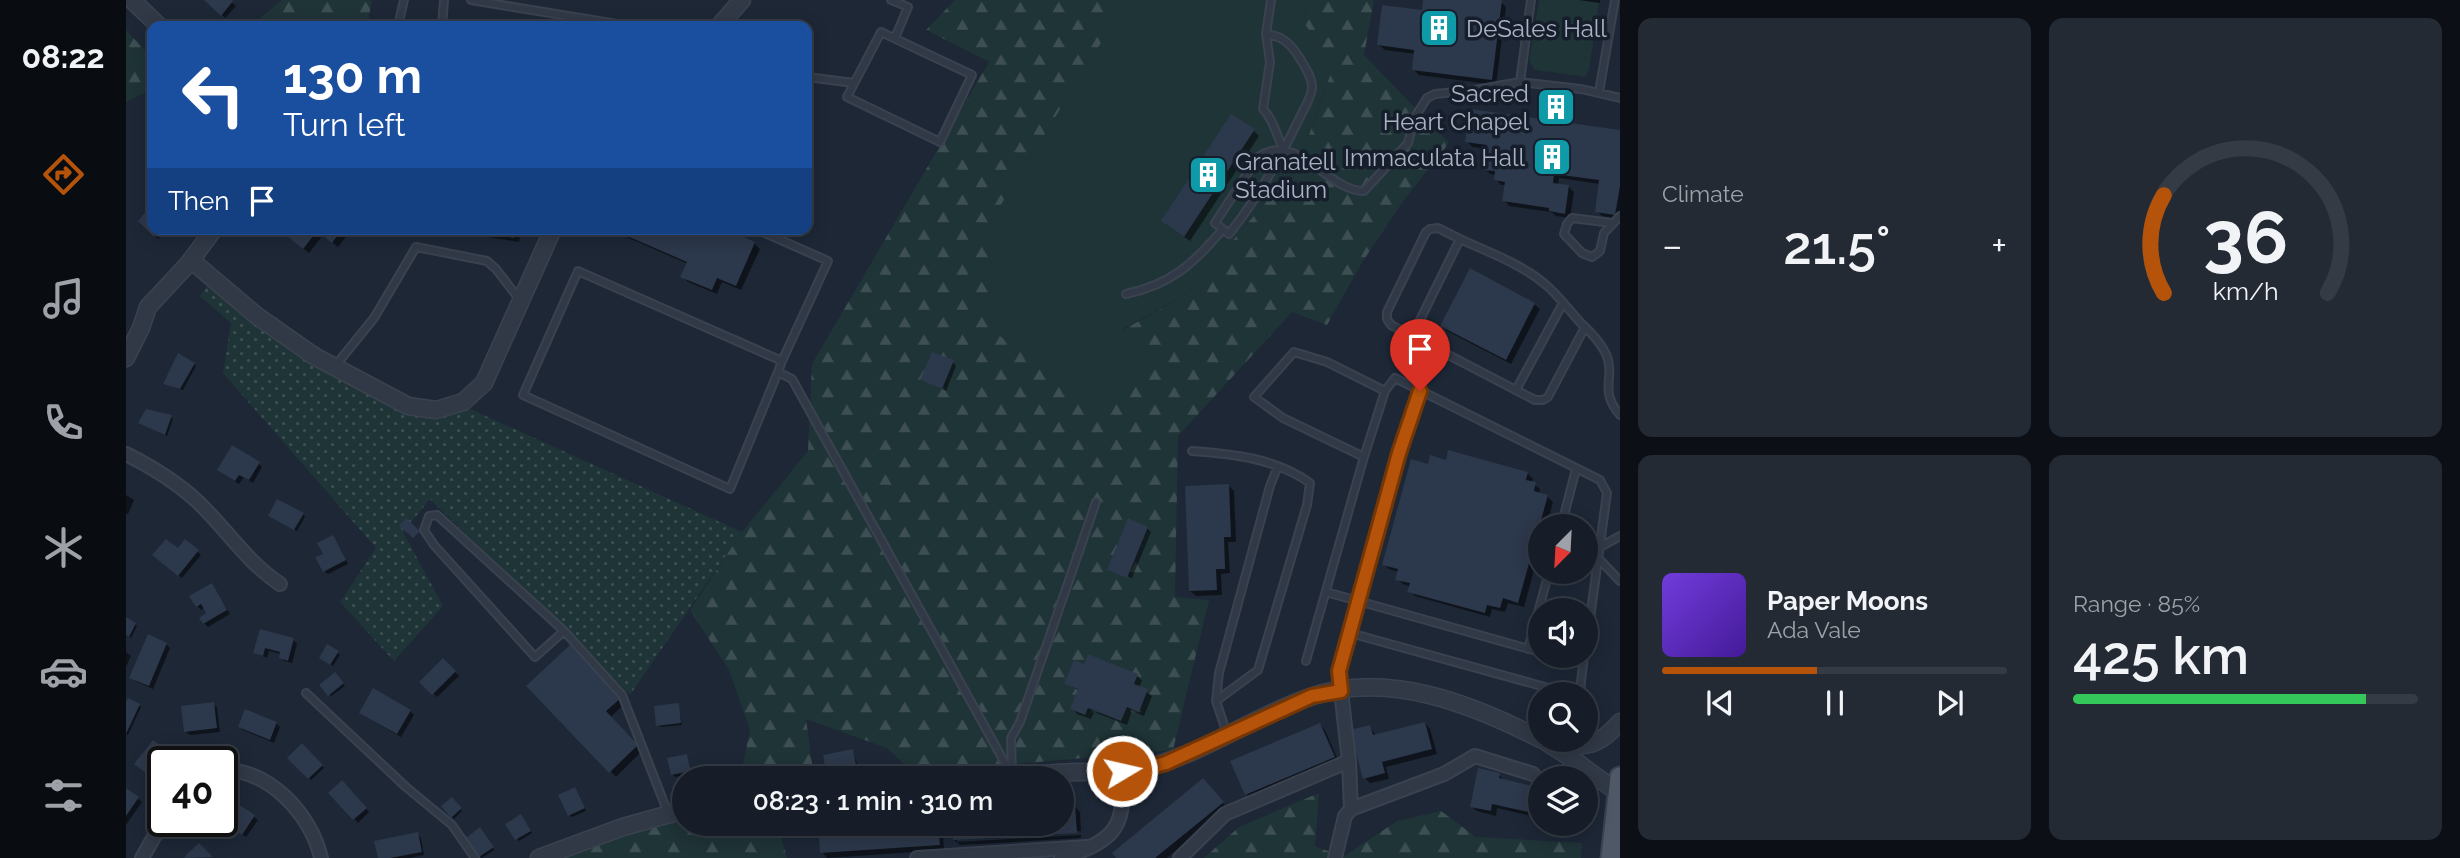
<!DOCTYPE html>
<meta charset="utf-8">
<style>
:root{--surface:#161d28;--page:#232a34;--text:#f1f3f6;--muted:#9ea2a8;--line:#353b45;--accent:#b45309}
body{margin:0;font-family:Raleway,sans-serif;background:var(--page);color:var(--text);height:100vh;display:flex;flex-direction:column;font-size:26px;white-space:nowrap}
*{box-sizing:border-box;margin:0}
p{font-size:23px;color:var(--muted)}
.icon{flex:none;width:38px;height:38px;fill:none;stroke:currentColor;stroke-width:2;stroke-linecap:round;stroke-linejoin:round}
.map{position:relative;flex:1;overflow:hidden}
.panel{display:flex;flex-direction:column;gap:18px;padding:18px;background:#0c1016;width:840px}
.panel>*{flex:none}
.banner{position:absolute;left:21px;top:21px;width:665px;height:214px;border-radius:14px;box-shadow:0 4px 18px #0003,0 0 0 2px var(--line);background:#1a4fa0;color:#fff;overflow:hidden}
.needle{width:46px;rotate:204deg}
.controls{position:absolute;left:1402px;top:514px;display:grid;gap:14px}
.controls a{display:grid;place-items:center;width:70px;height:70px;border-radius:50%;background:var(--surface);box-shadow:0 4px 18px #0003,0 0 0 2px var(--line);font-size:35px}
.speed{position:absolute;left:21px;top:746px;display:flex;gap:14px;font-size:35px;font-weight:700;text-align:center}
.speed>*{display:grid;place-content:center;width:91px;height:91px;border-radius:50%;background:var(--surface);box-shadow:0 4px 18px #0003,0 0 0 2px var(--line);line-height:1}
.speed .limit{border:4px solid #111;border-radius:10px;background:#fff;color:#111}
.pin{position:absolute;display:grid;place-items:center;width:60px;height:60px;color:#fff;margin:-72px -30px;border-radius:50% 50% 50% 0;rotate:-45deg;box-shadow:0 0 7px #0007}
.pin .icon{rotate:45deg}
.me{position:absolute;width:77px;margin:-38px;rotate:81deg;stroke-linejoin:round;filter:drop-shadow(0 0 5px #0008)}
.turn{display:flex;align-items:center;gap:24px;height:147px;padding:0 21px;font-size:32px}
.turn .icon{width:91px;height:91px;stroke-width:2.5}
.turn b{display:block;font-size:49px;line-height:60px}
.then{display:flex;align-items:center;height:66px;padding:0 21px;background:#0003;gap:14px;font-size:26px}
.big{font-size:52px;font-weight:600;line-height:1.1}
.panel .tile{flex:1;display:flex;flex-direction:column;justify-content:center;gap:10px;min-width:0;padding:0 24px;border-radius:14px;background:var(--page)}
.panel .dial{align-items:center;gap:0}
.dial svg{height:182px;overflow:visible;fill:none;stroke:var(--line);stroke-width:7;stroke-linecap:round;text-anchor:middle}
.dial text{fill:var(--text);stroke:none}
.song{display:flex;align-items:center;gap:21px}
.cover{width:84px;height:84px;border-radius:10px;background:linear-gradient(135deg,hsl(260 70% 55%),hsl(260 70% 35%))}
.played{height:7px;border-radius:4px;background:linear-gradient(90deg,var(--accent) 45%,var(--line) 45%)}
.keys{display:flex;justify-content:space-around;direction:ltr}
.heat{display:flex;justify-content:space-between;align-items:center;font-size:38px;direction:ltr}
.charge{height:10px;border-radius:5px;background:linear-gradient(90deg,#34c759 85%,var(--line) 0)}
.panel .tiles{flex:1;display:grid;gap:18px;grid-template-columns:repeat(2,1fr)}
.trip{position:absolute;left:546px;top:766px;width:402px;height:70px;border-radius:35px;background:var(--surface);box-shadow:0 4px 18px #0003,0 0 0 2px var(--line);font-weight:600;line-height:70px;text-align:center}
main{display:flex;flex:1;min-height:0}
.tab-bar{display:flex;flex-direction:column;width:126px;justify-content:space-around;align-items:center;background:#090c10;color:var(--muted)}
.tab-bar .icon{width:49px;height:49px}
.tab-bar .selected{color:var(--accent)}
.tab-bar b{font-size:32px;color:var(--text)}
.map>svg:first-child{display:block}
.grass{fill:url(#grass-dots)}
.forest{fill:url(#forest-firs)}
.park{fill:#1f3437}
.shadow{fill:#0007}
.building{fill:#2c384b}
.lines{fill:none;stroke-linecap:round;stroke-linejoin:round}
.service-casing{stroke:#3a4250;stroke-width:10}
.minor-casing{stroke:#3a4250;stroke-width:16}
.tertiary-casing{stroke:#3a4250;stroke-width:19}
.primary-casing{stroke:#3a4250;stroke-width:23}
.service{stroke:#313947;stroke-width:6}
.minor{stroke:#313947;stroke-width:12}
.tertiary{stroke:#313947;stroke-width:16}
.primary{stroke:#4e5867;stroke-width:19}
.route-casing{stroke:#753606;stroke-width:18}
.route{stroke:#b45309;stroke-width:12}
.labels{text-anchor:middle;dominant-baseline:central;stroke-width:7;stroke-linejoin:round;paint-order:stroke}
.poi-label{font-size:24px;fill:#aab3c4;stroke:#161e2b;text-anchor:start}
</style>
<main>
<nav class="tab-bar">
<b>08:22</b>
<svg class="icon selected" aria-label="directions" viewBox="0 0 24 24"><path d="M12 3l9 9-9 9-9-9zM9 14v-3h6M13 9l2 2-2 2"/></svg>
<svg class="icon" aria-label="music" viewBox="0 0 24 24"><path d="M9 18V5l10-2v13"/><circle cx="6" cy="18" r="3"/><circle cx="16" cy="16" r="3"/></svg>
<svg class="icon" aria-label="phone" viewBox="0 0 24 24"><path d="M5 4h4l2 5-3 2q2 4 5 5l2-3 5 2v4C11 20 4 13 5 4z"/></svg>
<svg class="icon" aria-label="climate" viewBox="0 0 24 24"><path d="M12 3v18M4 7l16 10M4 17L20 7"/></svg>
<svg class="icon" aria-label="car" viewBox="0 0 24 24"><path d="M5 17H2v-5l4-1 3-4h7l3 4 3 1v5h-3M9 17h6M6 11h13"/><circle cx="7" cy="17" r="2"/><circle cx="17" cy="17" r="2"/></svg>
<svg class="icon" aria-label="filters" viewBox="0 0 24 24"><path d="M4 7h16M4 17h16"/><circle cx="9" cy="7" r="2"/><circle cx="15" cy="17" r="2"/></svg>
</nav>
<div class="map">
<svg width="1494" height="858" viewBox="0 0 1494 858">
<defs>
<pattern id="grass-dots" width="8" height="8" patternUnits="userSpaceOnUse" patternTransform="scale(1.75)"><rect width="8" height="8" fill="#1f3437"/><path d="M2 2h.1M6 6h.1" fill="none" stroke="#3d4f52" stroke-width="1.8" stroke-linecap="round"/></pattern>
<pattern id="forest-firs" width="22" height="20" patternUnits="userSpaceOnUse" patternTransform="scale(1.75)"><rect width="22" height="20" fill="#1f3437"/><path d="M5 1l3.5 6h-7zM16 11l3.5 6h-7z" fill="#3d4f52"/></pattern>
</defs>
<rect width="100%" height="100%" fill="#1d2736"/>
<path class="grass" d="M89,275L273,403L340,407L616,532L504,695L304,499L277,532L317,606L268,661L214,602L250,548L97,373L105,323L74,296Z"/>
<path class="forest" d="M156,0H246L241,26H141L133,19Z
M829,0H1004L991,17L997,330L1061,294L1159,179L1179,146L1206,69L1180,26L1179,0H1248L1238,55L1323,143L1278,200L1237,261L1201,325L1166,312L1052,436L1049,597L1083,600L1047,750L787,773L761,748L680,719L688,779H614L624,730L603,670L564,610L616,532L682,451L686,364L863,62L800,30Z
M0,30L26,58V89L0,102Z
M1193,793L1189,846L1217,857L1271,821L1315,811L1350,837L1456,843L1455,858H1078L1113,827Z
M558,817V824H651L661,858H416Z"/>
<path class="park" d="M1004,0H1179L1180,26L1206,69L1179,146L1159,179L1061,294L997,329L1028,354L976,410L867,331L863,224L991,17Z
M1413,0H1453L1473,3L1463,70L1459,77L1409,70L1403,61Z"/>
<path class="shadow" d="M81,0H103L110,6L99,18Z
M1299,0H1359L1375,2L1380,7L1370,85L1293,75L1288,70L1290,54L1259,50L1253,45L1297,12Z
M1453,0H1474V3Z
M1345,111L1494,132V219L1476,216L1471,211L1474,184L1433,178L1432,185L1443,187L1448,192L1444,218L1430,216L1425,212L1383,206L1378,200L1380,185H1375L1370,179V175L1364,174L1359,169L1362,149L1346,147L1341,141Z
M1128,131L1133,136L1064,241L1042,226L1037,221Z
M26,207V229H41L32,239L14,221Z
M153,229H226L212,247L197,235L183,253Z
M338,229H395L393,242L343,234Z
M491,229H615L612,236L628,243L634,249L615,290L596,282L591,294L562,282L556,276L562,264L496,235Z
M1408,304L1414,309L1385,364L1321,331L1316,325Z
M827,362L830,366L820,391L797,380Z
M68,364L70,366L57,390L39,384Z
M45,417L47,419L41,436L14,423Z
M1321,462L1401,473L1407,479L1406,483L1414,489L1413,494L1421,496L1427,502L1420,527H1414V548L1398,607L1382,603L1379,612L1366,609L1364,617L1289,596L1283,591L1285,587L1277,584L1271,579L1273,572L1263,569L1258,564L1303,466Z
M133,464L136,467L127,483L118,477L113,484L97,473Z
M1103,486L1108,491L1110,542H1102L1104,573L1095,574L1096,595L1070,596L1064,591Z
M0,495L8,500L2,514H0Z
M177,514L179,517L171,531L146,518Z
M1021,528L1025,532L1006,578L985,570V572L983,570Z
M207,537L222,564L202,574L198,571L199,555Z
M52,551L72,552L75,555L56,578L32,559Z
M86,586L104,614L82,627L78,623L83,614L79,607L75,610L71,606Z
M0,619L11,626L5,638L0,635Z
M135,631L167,640L171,644L166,663L158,661L155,657V654L143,651L141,658L129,653Z
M40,644L44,648L27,689L9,681L5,677Z
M444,647L498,704L484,718L516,751L490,777L403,686Z
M0,652L5,656L0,667Z
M212,653L214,655L207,666L197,660Z
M317,660L333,676L311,697L295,682Z
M959,667L1011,675L1016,681L1013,687L1026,696L1018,716L1006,711L1001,725L968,712L965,719L951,714L946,708L953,691L940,683Z
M209,674L219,686L205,696L195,685Z
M87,704L91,707L94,732L64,735L60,732Z
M0,705H13L15,707L2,735L0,734Z
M552,705L556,725L534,727L532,725Z
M284,711L288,715L275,737L239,716Z
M150,723L154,727L148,743L117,730L114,726Z
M1299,723L1304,729L1311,754L1260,767L1263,779L1244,783L1239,778L1244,727L1250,736Z
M1194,725L1199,730L1213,762L1126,799L1120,794Z
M176,746L198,768L185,780L164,758Z
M727,751L732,767L704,772L702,770Z
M43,754L46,758L44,761H37V770L30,779L14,767Z
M561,755L566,773L549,777L546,774Z
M1373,775L1378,781L1414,789V818L1371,808L1370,816L1351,811L1345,806Z
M216,783L243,812L232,823L205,793Z
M1082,785L1101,808L1041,858H992Z
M0,790L16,802L0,825Z
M451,792L460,811L446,817L443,815Z
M326,799L336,811L328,819L317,807Z
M948,806L954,812L955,831L831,838V842L955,835V838L834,845L828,840L827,824H936V807Z
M128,817L132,820L120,837L96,821Z
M397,819L406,833L393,841L382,825Z
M705,824H816L818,850L701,858L696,852Z
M356,832L368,850L356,858L354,856Z
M291,834L295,838L298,855L284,858H253Z"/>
<path class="building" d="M78,0H106L107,1L95,16Z
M1297,0H1376L1366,80L1286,70L1288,50L1251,45L1256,5L1296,10Z
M1426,97L1436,99L1442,105L1441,113L1432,117L1424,116L1417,110L1419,101Z
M1344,109L1494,130V186L1489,215L1469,212L1473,180L1428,174L1427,183L1443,185L1439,214L1423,211V208L1376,201L1379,182L1368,180L1369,171L1357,170L1361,145L1339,142Z
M1105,114L1129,129L1058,237L1035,221Z
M26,204V229H34L28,237L12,221Z
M152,229H216L206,243L191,231L177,249Z
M346,229H389L388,238Z
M485,229H608L607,232L629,242L610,286L591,278L586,290L554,277L561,262Z
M1344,268L1409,303L1380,360L1314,326Z
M806,352L828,360L816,389L794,380Z
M52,353L69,363L54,389L37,384Z
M20,409L46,415L39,435L12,423Z
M106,445L134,462L123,480L113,475L109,481L91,470Z
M1322,450L1402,472L1400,480L1410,482L1408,491L1422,495L1392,603L1377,598L1374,608L1361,605L1359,613L1281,592L1284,583L1269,580L1272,569L1256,565L1285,459L1302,464L1304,455L1320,460Z
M1103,484L1105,537H1098L1099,569H1090L1091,590L1063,591L1059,486Z
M151,499L178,513L168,530L142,516Z
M280,518L294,531L287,538L273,526Z
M1002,518L1022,527L1001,578L981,570Z
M207,535L220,560L197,572L189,557L197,554L191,543Z
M40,539L52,548L59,539L73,550L52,576L26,555Z
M86,583L101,610L77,624L73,618L80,613L75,604L70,607L63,596Z
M0,617L10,623L3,637L0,635Z
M134,629L168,638L162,661L153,658L154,652L139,648L137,656L127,653Z
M22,634L41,643L23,686L3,678Z
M201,644L213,651L204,665L193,658Z
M444,645L495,698L480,711L512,745L483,773L400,686Z
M962,654L1012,674L1008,684L1022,689L1013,712L1001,707L995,721L962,708L959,715L944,709L952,689L938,684L948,660L958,664Z
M317,658L330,671L306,695L293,682Z
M209,672L218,683L202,696L193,685Z
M247,688L285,710L271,734L233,713Z
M2,698L14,704L0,734V701Z
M88,702L91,728L58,732L55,706Z
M553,703L555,723L530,726L528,706Z
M119,709L151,722L144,740L112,727Z
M1299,722L1306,749L1256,762L1259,773L1237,779L1224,730L1244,725L1247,735Z
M1194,723L1209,757L1119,795L1104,761Z
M27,740L44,753L25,777L8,764Z
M176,743L197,765L182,779L161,758Z
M727,749L730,765L700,771L697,755Z
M561,754L565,771L545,775L541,758Z
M1352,768L1374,773L1373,778L1414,788L1412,814L1366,804L1365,811L1344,807Z
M1077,778L1098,802L1029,858H990L986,853Z
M216,780L241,808L227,820L202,793Z
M449,787L459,808L442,816L432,795Z
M0,788L13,797L0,816Z
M326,797L336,808L325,818L315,806Z
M104,799L129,815L116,835L96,822V811Z
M949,804L951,833L827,840L826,824H936V805Z
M395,814L405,831L389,840L379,824Z
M692,824H812L814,845L694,853Z
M354,827L368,847L353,857L340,838Z
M292,832L296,852L264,858H252L248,841Z
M73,843L87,857L58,858L61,854Z"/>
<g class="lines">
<g class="service-casing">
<path id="service" d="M345,0L503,26
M765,0L782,7L769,38
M272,26L278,0
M316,26L318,0
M755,32L846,75L814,142L721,97Z
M1140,34L1145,0
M681,77L728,83
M1394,82L1405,0
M1473,92L1489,0
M1158,151C1151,137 1148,120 1137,109L1144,62L1140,34C1156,36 1164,43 1173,57C1178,66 1186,76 1186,87C1186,96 1178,109 1174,117C1154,159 1132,198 1103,234L1089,223L1132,157C1171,130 1201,191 1238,191L1282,143L1289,117L1301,98L1309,94L1349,90L1394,82L1455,89L1494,98
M1486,223L1446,218L1441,224L1438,234L1456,253L1466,257L1474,251L1478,233L1494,216
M630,229L702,261L656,361
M1000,294C1046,284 1067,264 1097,229
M1459,327L1422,397L1417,400H1409L1286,336L1334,239C1362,252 1396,264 1420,285C1432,295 1442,309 1453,321C1463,331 1474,341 1480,354C1490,377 1472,390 1494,415
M1286,336L1265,325L1261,319V312L1300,232L1304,229L1312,228L1334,239
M210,365L248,318L290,247L361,261L370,269L393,299
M652,372L656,361L452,271L397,395L604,489L652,372L666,379L885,774
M1390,390L1437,303
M1066,451C1107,454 1149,458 1184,483L1181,505L1132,670L1090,701
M1238,457L1157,418L1128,397L1168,352L1201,362L1259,391
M1435,527L1450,469
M1474,547L1494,536
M1472,558L1494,581
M1200,592L1414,652
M438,631L409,657L308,545L298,530L303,516L311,515L438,631L496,695L542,813
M1224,633L1448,695L1454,691L1458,656
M1402,649L1423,572
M1430,656L1457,664
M1180,661L1238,457L1259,391L1269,378L1474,480L1481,493L1460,648
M1214,689L1213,671L1273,453L1294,391
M180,693L280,787L326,825L349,858
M1101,734L1090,701L1093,673L1144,486L1152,466
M886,774L885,738L894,722L970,502"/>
</g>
<g class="minor-casing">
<path id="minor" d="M0,454C26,467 52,483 73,503C102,531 120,561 154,584
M96,770C143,769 185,814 195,858
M1225,809L1318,774L1349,756L1407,774
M16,858L37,821
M791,858L961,847
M935,858C952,853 980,843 989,827C999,812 996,788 996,771
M1054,858L1099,814L1223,761
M1209,858L1219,816L1225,809L1223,761L1215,691"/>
</g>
<g class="tertiary-casing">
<path id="tertiary" d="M6,0L33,26
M593,26L616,0
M65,260L131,316L188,356L282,406L310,410L337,402L358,383L427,229
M0,358L15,328L22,307L63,263L88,229
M1417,740L1445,758L1494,794
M1429,743C1460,749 1473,746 1494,722
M848,779C883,776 919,773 954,772C977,771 1002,773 1023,767C1080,752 1129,716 1184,697C1261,670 1346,704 1414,739
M413,858L497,827L558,810"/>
</g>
<g class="primary-casing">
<path id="primary" d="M1485,858L1494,777"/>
</g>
<use href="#service" class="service"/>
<use href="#minor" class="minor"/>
<use href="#tertiary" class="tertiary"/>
<use href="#primary" class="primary"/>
</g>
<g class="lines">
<g class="route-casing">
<path id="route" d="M996,771L1018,769L1040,763L1186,696L1215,691L1213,671L1273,453L1294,391"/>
</g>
<use href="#route" class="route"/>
</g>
<defs>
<g id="building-square" transform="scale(2.0125)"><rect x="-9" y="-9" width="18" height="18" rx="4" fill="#0f9aa8" stroke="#161e2b"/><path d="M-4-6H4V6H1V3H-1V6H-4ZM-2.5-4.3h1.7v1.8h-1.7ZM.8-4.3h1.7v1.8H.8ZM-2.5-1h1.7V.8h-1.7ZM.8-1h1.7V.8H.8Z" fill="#fff"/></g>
</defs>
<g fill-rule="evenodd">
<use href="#building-square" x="1313" y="28"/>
<use href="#building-square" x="1430" y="107"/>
<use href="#building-square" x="1426" y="157"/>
<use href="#building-square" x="1082" y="175"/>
</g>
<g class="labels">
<g class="poi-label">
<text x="1340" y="28">DeSales Hall</text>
<text x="1403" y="93" text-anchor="end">Sacred<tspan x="1403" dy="28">Heart Chapel</tspan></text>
<text x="1399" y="157" text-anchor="end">Immaculata Hall</text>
<text x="1109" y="161">Granatell<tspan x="1109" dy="28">Stadium</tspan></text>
</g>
</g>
</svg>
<div class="controls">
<a><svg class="needle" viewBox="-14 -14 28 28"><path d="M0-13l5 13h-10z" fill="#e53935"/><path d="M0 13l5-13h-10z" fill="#9ea2a8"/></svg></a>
<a><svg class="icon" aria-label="sound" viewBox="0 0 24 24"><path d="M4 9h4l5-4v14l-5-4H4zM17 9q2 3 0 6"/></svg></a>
<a><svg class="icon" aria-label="search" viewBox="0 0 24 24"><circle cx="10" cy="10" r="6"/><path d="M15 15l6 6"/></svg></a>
<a><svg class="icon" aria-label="layers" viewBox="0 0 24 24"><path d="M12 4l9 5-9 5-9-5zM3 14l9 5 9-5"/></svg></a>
</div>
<div class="speed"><div class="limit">40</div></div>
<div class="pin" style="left:1294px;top:391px;background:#d93025"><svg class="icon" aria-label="arrive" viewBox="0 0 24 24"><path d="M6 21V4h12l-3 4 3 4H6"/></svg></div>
<svg class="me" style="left:996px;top:771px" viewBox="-20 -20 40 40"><circle r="17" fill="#b45309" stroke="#fff" stroke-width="3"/><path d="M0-11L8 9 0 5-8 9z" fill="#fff"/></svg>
<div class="trip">08:23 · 1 min · 310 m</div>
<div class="banner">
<div class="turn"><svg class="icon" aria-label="left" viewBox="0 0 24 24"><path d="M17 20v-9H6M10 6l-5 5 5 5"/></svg><div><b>130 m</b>Turn left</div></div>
<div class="then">Then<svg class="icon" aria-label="arrive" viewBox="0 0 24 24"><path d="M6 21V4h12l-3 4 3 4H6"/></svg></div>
</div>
</div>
<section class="panel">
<div class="tiles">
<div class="tile"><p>Climate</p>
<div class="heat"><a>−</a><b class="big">21.5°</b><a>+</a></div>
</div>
<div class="tile dial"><svg viewBox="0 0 100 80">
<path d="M14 69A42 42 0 1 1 86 69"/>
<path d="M14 69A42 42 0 0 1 14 26" stroke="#b45309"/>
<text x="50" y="56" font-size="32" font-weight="700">36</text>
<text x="50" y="72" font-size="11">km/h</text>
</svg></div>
<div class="tile">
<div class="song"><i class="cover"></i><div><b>Paper Moons</b><p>Ada Vale</p></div></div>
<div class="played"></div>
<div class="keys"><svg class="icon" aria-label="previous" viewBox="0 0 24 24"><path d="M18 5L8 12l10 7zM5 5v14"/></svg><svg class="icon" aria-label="pause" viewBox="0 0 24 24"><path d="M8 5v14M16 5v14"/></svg><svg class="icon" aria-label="next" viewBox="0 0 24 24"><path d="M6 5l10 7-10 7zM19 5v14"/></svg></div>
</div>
<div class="tile"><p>Range · 85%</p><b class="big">425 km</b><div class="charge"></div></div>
</div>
</section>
</main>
